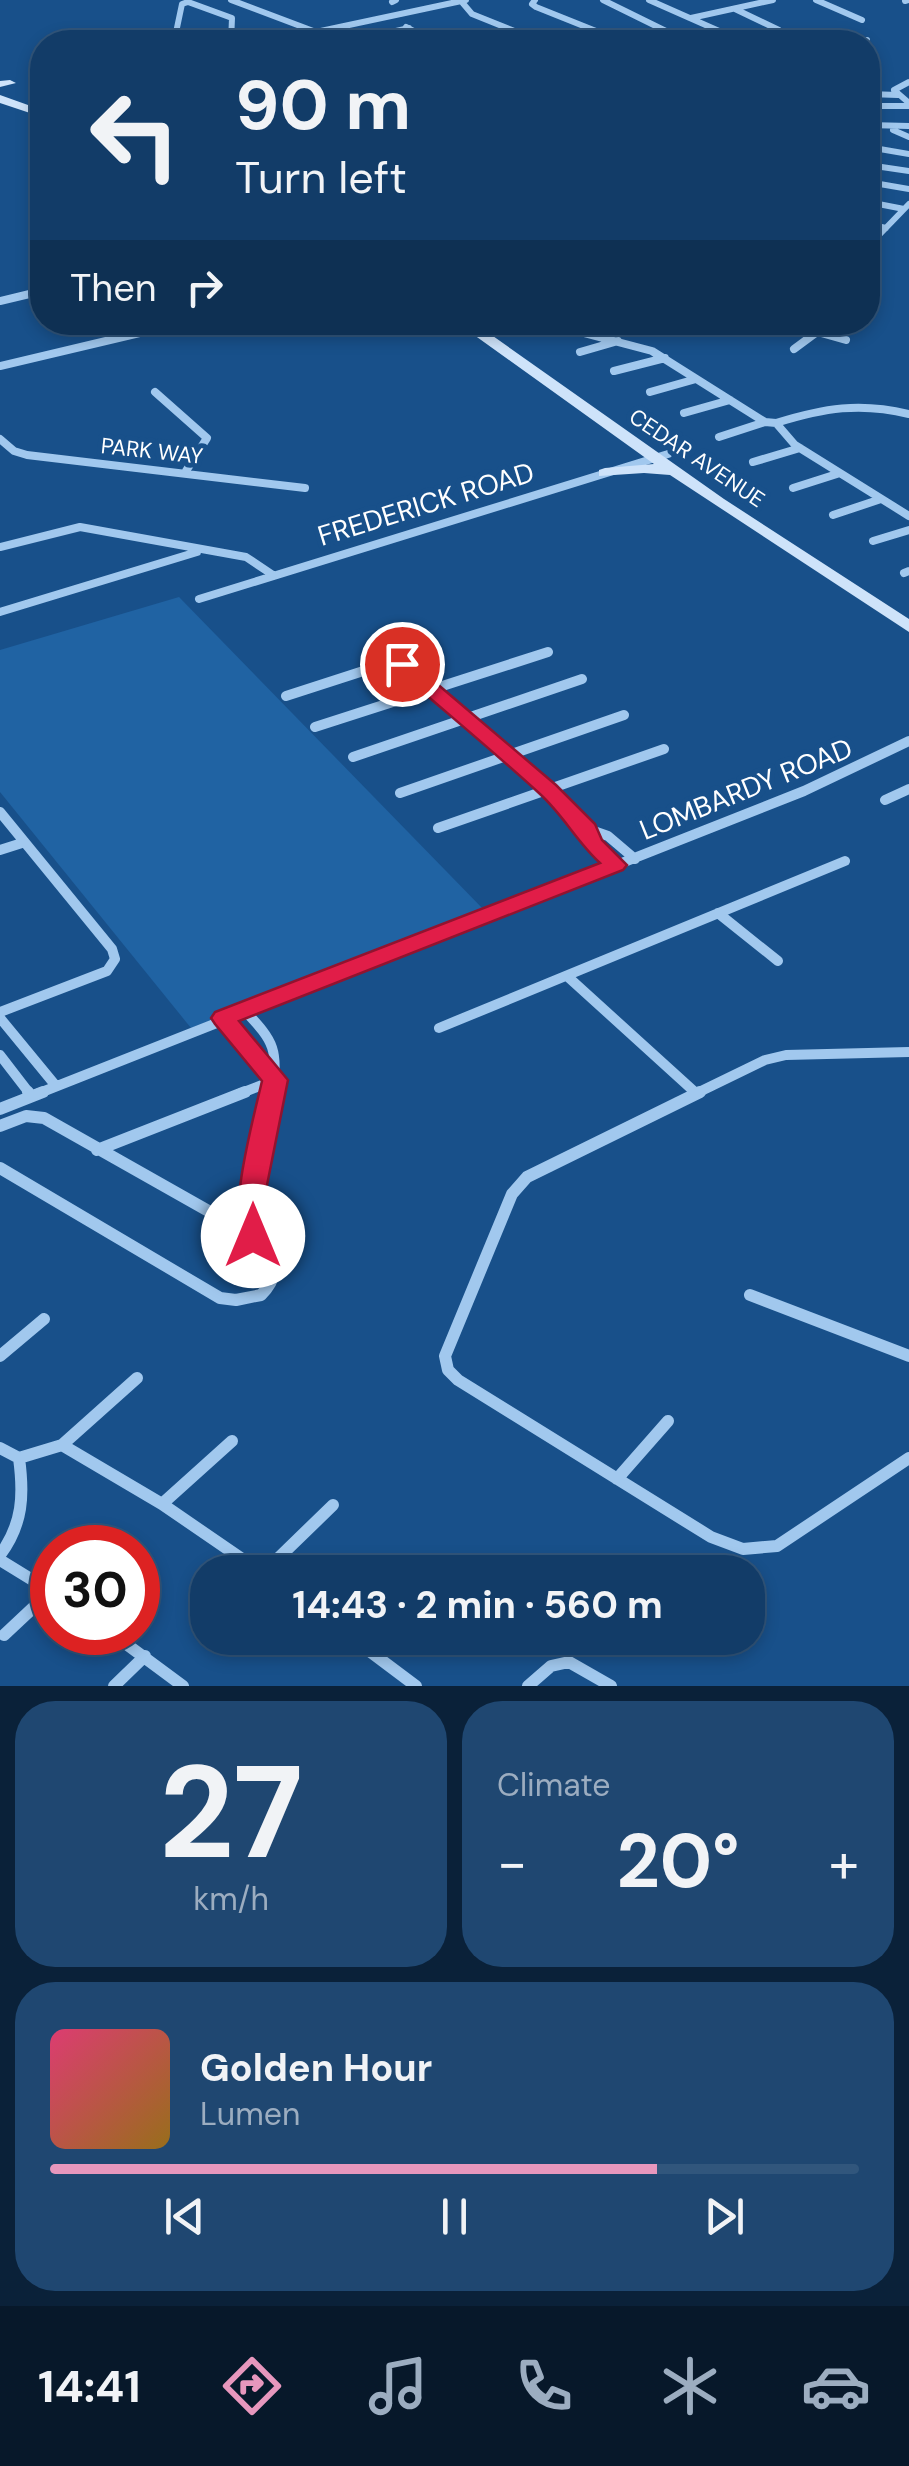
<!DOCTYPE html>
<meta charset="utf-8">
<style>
:root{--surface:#123c68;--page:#1f4771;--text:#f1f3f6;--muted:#9cadc0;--line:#31567c;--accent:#e797bd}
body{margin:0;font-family:"DM Sans",sans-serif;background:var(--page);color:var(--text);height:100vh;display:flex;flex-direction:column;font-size:38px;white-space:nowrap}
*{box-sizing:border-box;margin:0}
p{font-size:32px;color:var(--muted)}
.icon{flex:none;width:55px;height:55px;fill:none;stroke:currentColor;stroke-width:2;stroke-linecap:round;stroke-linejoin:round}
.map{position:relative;height:1686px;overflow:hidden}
.details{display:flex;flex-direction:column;gap:15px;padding:15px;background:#0a2139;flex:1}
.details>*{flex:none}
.banner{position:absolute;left:30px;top:30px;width:850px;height:305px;border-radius:40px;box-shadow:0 5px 15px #0003,0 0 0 2px var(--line);background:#123c68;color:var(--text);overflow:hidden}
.speed{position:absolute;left:30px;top:1525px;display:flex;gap:20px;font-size:50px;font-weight:700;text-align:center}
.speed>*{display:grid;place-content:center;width:130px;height:130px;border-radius:50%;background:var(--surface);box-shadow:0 5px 15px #0003,0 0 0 2px var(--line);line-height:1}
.speed .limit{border:15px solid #d22;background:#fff;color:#111}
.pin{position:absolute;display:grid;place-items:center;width:85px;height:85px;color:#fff;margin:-42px;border:5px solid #fff;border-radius:50%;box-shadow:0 2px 10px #0007}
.me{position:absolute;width:110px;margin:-55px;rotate:0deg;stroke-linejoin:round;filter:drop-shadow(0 0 8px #0008)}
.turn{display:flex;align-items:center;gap:35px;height:210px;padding:0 40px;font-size:45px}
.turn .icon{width:130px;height:130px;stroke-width:2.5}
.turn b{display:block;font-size:70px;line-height:85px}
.then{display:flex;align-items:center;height:95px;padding:0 40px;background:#0003;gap:20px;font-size:38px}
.big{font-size:75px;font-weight:700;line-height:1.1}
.details .card{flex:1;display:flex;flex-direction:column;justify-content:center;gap:15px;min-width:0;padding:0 35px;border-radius:40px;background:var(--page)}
.details .dial{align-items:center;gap:0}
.dial b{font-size:130px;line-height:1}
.song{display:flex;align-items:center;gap:30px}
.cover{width:120px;height:120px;border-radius:15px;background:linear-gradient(135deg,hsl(340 70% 55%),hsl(40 70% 35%))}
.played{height:10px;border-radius:5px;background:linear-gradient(90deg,var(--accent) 75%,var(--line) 75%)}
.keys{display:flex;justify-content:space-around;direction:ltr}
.heat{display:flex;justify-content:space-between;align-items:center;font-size:55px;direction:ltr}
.details .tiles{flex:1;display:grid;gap:15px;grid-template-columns:1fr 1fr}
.card:last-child{grid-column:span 2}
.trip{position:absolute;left:190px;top:1555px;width:575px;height:100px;border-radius:40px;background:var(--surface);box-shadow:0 5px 15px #0003,0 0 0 2px var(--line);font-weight:700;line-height:100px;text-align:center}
.tabs{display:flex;height:160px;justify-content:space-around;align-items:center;background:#07182a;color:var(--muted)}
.tabs .icon{width:70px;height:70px}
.tabs .current{color:var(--accent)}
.tabs b{font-size:45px;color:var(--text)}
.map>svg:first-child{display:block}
.green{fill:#2063a3}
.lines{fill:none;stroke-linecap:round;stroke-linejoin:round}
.street-far3{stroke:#a1c8ee;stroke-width:6}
.street-far2{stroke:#a1c8ee;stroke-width:8}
.street-far1{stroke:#a1c8ee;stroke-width:10}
.street{stroke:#a1c8ee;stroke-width:12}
.secondary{fill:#cee3fa;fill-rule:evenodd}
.route{fill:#e11d48;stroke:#92132f;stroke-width:2.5}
.labels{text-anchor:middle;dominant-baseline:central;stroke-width:10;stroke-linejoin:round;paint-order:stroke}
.far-street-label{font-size:22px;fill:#fff;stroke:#18508a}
.street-label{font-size:28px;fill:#fff;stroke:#18508a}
</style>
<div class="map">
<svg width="909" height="1686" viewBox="0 0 909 1686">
<rect width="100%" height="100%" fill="#18508a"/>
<path class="green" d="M179,597L485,911L191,1028L0,792V650Z"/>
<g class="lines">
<path class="street-far3" d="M231,0L316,32L466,0
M535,0L532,4L536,7L611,37L670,33
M603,0L670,33
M649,0L744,42
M816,0L862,20
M461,1L472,14L542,42
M905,1L909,0
M392,2L396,0
M735,9L779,30
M691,18L773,0
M406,27L434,42
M670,35H708
M353,41L409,28
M174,42L182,4L188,2L232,18L231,42
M820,42L867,40
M909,82L894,90L909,103
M868,94L898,95
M868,106H909
M868,125L909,126
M893,130L909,137
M868,147L909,154
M868,165L909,171
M868,182L909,189
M868,202L904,209
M868,224L886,228
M880,234L909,204"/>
<path class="street-far2" d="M0,301L42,291
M496,322L576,331L652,351L765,422L776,423L795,445L909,516
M752,322L767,327L773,322
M782,322L846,340
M794,349L817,332
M580,352L618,341
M0,366L186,322
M614,371L665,358
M155,392L207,438L186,471
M650,392L696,379
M684,413L730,400
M776,423C824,408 860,402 909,414
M719,437L765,422
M0,439L14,451L27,455L305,488
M753,462L800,448
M793,488L840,473
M833,515L881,499
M873,541L909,530
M0,547L80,527L246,557L273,575
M904,573L909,571
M199,599L668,454
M0,612L197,552"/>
<path class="street-far1" d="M286,696L385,664H402L588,829L608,836L635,859
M315,727L548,652
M353,757L582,679
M400,793L624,715
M885,800L909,789
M0,812L112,949L115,959L107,971L0,1012
M438,828L664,749
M588,829L591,843L615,865
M0,850L22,843
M718,913L778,961
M567,976L697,1094
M244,1010C276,1043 277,1049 273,1094
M0,1018L56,1086
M224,1018L275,1080
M439,1028L845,861
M0,1055L30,1094
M37,1094L804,791L909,741
M239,1094L275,1080
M695,1094L765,1060L786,1055L909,1052"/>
<path class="street" d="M28,1092L31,1096
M700,1092L527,1177L512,1194L445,1356L448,1370L458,1380L711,1537L743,1549L777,1546L909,1458
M0,1109L43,1092
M0,1126L26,1116L44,1118L267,1244C280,1262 276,1280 261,1295L236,1300L220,1298L0,1168
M97,1150L245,1092
M253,1236V1190L273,1092
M750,1295L909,1356
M0,1356L44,1319
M62,1445L137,1378
M0,1448L19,1458
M19,1458L62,1445L162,1504L261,1572
M617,1479L668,1421
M162,1504L232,1441
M0,1555C23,1524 24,1495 19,1458
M0,1560L52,1592
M264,1572L333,1505
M110,1632L183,1686
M4,1635L51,1591
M352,1638L416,1686
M114,1686L145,1656
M528,1686L551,1666L569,1662L611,1686"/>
<path class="secondary" d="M0,81L10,80L16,83L0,87Z
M0,95L42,110V117L0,103Z
M456,322H473L724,499L909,619V632L670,475L644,473L599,476V470L605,468L654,464Z"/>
</g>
<path class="route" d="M402,658L409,660L556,785L595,824L602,840L627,865L623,870L239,1021L288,1080L266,1190L267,1236L263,1243H243C227,1214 254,1116 262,1081L215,1024L211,1018L215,1012L600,863C577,842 564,816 540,794C493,751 443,710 395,668L392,664L395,660Z"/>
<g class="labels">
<g class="far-street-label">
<text transform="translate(152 451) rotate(6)">PARK WAY</text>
<text transform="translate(697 458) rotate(34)">CEDAR AVENUE</text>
</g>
<g class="street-label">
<text transform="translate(426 504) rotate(-17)">FREDERICK ROAD</text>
<text transform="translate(746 789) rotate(-22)">LOMBARDY ROAD</text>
</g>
</g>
</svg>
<div class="speed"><div class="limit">30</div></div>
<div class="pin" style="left:402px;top:664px;background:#d93025"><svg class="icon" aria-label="arrive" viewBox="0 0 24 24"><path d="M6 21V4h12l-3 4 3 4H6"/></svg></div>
<svg class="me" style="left:253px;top:1236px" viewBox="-20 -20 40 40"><circle r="19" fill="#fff"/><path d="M0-13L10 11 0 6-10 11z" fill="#e11d48"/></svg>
<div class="trip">14:43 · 2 min · 560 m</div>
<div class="banner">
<div class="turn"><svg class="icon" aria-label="left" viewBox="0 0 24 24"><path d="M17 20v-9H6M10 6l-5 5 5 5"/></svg><div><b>90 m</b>Turn left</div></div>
<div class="then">Then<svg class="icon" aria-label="right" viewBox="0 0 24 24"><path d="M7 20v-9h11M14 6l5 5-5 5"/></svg></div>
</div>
</div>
<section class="details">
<div class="tiles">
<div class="card dial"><b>27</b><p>km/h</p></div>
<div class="card"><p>Climate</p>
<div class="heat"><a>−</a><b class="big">20°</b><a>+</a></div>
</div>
<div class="card">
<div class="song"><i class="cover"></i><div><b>Golden Hour</b><p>Lumen</p></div></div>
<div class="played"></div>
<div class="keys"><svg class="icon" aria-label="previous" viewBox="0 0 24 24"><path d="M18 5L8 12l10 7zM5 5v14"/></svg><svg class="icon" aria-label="pause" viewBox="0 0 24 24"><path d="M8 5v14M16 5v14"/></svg><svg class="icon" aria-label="next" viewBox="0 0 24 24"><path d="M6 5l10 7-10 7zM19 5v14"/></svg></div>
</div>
</div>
</section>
<nav class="tabs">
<b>14:41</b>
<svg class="icon current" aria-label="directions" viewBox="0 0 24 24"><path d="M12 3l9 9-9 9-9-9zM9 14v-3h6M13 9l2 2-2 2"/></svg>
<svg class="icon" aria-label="music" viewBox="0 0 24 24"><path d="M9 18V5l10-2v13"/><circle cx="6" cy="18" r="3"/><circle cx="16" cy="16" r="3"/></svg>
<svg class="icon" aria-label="phone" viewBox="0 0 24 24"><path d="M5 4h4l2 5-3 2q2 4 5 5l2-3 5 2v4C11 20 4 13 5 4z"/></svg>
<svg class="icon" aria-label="climate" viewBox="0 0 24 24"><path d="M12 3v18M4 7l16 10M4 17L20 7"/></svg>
<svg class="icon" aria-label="car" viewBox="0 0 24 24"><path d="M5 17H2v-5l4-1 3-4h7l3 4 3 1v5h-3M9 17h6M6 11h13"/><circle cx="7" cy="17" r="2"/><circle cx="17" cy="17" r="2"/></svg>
</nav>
